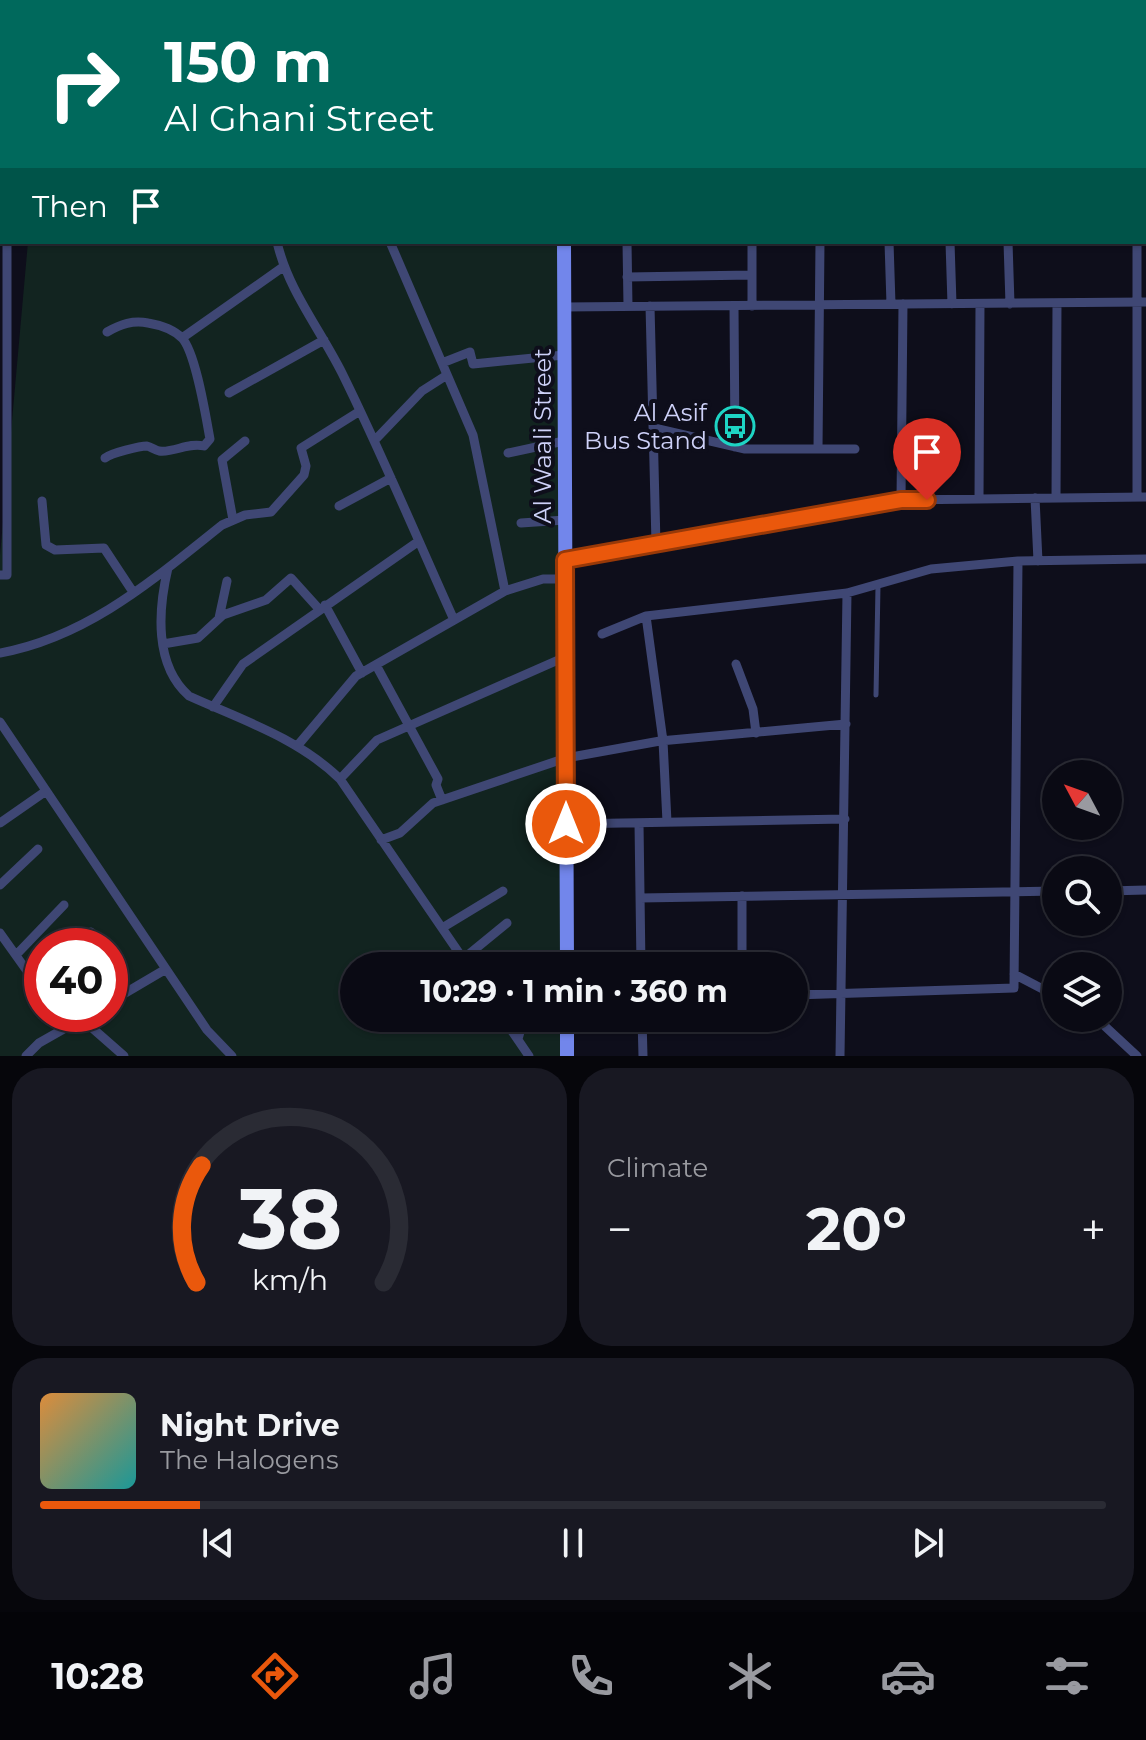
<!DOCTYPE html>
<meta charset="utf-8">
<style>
:root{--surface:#0a0a14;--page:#181822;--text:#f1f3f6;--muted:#999aa0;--line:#2a2b34;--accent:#ea580c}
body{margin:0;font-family:Montserrat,sans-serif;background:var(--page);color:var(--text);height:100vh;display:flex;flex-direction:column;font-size:30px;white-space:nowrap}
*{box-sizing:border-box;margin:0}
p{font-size:26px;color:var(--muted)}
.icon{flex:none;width:44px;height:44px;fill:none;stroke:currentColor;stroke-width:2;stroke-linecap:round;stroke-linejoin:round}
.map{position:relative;height:1056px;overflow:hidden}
.sheet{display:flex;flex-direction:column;gap:12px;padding:12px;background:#06060b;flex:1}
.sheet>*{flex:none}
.top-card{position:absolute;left:0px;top:0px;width:1146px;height:244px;box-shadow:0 2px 6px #0004,0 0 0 2px var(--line);background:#00695c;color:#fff;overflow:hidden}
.needle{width:52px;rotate:311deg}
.tools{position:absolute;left:1042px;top:760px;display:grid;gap:16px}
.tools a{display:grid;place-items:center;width:80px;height:80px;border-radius:50%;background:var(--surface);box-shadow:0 2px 6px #0004,0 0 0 2px var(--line);font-size:40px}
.speed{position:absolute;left:24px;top:928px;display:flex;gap:16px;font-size:40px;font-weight:700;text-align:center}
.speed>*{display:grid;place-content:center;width:104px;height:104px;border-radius:50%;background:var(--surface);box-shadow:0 2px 6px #0004,0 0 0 2px var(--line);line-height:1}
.speed .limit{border:12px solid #d22;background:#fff;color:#111}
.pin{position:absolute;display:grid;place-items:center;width:68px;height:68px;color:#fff;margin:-82px -34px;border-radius:50% 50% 50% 0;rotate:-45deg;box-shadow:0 0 8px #0007}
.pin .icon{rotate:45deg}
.me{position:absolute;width:88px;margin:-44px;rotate:0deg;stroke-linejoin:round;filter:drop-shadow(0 0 6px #0008)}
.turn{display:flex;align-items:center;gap:28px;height:168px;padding:0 32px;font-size:36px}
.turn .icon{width:104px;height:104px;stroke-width:2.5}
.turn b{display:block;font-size:56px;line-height:68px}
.then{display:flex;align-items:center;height:76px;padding:0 32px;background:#0003;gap:16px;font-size:30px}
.big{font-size:60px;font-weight:700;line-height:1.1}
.sheet .tile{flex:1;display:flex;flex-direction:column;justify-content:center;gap:12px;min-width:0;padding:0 28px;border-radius:32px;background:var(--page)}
.sheet .dial{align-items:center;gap:0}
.dial svg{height:208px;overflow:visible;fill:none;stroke:var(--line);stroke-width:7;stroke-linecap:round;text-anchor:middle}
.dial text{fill:var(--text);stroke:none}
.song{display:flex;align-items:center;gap:24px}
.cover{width:96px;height:96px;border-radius:12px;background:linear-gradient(135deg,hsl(30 70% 55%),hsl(180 70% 35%))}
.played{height:8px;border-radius:4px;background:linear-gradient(90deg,var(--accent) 15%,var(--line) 15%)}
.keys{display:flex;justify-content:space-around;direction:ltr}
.heat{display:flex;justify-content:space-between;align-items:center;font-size:44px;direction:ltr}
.sheet .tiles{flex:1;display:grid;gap:12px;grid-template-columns:1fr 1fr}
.tile:last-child{grid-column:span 2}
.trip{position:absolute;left:340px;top:952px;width:468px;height:80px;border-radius:40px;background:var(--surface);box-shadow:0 2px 6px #0004,0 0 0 2px var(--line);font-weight:700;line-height:80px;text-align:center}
.dock{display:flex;height:128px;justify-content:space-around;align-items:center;background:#040408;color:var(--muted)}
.dock .icon{width:56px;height:56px}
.dock .on{color:var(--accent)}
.dock b{font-size:36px;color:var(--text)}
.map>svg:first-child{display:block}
.green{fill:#122420;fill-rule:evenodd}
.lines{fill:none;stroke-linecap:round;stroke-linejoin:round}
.lane{stroke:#3f4774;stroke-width:5}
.street{stroke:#3f4774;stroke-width:9}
.secondary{stroke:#7286eb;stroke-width:14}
.route-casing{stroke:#983908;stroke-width:20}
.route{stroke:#ea580c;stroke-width:14}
.labels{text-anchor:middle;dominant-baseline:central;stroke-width:8;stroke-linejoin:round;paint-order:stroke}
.poi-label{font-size:24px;fill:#ced1f8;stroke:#0e0e1b;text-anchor:end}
.street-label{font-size:24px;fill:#ced1f8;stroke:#0e0e1b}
</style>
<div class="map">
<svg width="1146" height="1056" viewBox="0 0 1146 1056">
<rect width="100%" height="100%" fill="#0e0e1b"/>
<path class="green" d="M28,242H564L567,966H354V1018H567L568,1056H0V555ZM42,946H110V1014H42Z"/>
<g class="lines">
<path class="lane" d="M876,695L878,586"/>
<path class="street" d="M28,0V2
M280,0V2
M635,0V2
M805,2V0
M1144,27H1146
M1144,86H1146
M0,112H2
M0,200H2
M1144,211H1146
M277,242C288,290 320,329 342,373C382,454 417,538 454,620
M390,242L473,435L505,591
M627,242L628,306
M889,242L891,304
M950,242L952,304
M1008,242L1010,304
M627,277L752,275
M650,306L656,544
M734,306L735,447
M752,306V242
M564,307L1146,302
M182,338L283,267
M442,363L470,352L473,364L564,355
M229,393L324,340
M654,428L745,449H855
M375,440L422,391L447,375
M818,449L820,242
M508,453L564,441
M105,458C111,453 140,446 147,446C151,447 155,450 159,451C174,453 188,442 204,446L210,439C206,418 196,353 182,338C174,330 160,325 148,323C133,320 121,324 107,332
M1137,497V242
M1035,498L1038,561
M1056,498L1057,303
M979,499L980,304
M901,500L903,304
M42,501L46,545L55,550L104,548L133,592
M339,506L391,478
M233,520L222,460L245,441
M521,523L565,520
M565,560L901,500L1146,497
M168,568C158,610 154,665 189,696C242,720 298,738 340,779L468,966
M0,575H7V242
M325,605L362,673
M646,616L663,741L667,822
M219,618L227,581
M602,634L646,616L847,593L931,569L1018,561L1146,559
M163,644L198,638L223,615L266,600L291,578L319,609
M0,653C88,637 154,579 222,525L245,515L271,512L304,475L306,466L301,448L360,411
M736,664L753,709L756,733
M376,665L438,779L436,785L442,800
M213,707L243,664L419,541
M0,722L207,1030L232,1056
M298,745L356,676L505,591L543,579H565
M340,779L377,740L565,657
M0,823L46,791
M639,823L641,966
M566,824L845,819
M381,840L400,833L433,803L566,758L660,741L846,724
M0,885L38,849
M1108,891L1146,890
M640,898L1056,891
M442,928L503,891
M0,933L42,992
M76,946L91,932
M16,955L64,905
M463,959L507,923
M742,966V896
M1014,974L1056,996
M794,995L1014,988L1018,561
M110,1002L166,969
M57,1014L66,1028
M503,1018L529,1056
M642,1018L643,1056
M1096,1018L1137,1056
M82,1019L124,1056
M518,1039L524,1018
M26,1056L39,1043L90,1014
M840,1056L847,593"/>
<path class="secondary" d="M559,0L560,2
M564,242L567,966
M567,1018V1056"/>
</g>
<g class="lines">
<g class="route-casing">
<path id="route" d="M566,824L565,560L901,500H927"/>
</g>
<use href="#route" class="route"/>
</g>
<defs>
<g id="bus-ring" transform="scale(2)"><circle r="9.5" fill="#0e0e1b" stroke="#1ed4c4" stroke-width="1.5"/><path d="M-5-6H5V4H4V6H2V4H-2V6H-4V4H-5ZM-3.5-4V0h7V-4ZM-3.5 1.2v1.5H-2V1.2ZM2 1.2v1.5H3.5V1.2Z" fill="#1ed4c4"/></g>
</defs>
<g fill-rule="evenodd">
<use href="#bus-ring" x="735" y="426"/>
</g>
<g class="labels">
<g class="poi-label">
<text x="707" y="412">Al Asif<tspan x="707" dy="28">Bus Stand</tspan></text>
</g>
<g class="street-label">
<text transform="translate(542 436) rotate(-90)">Al Waali Street</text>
</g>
</g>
</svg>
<div class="tools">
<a><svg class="needle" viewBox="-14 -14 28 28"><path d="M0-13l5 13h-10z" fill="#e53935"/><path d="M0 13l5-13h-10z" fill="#999aa0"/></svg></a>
<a><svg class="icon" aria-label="search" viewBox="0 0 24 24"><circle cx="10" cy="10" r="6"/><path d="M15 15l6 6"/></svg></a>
<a><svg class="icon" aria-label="layers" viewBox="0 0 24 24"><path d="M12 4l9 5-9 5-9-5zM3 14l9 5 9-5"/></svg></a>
</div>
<div class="speed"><div class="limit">40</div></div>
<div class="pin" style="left:927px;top:500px;background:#d93025"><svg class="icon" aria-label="arrive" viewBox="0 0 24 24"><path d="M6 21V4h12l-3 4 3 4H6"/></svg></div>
<svg class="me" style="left:566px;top:824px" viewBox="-20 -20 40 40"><circle r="17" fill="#ea580c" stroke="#fff" stroke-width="3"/><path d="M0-11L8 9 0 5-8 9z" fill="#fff"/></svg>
<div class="trip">10:29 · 1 min · 360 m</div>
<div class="top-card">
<div class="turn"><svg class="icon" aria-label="right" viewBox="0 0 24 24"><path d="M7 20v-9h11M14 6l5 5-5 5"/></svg><div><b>150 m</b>Al Ghani Street</div></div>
<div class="then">Then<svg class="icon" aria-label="arrive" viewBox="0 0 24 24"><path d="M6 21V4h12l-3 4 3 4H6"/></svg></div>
</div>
</div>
<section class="sheet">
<div class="tiles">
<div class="tile dial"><svg viewBox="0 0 100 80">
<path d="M14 69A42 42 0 1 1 86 69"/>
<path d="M14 69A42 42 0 0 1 16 24" stroke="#ea580c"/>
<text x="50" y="56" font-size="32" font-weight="700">38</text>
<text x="50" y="72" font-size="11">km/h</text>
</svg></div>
<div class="tile"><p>Climate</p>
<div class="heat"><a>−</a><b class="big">20°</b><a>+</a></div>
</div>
<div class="tile">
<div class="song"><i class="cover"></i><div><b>Night Drive</b><p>The Halogens</p></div></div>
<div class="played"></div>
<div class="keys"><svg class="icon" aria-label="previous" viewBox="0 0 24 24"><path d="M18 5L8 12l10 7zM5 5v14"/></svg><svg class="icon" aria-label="pause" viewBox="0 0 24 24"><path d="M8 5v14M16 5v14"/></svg><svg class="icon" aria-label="next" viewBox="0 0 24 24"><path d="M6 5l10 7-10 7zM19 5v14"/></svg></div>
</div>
</div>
</section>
<nav class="dock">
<b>10:28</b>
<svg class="icon on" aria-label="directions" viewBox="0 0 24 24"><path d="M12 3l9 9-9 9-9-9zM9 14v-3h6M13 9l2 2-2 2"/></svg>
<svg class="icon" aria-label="music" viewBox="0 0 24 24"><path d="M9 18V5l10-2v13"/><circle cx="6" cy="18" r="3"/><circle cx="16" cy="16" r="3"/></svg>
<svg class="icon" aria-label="phone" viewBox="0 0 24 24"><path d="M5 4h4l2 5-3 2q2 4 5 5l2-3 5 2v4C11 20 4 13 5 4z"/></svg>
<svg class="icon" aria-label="climate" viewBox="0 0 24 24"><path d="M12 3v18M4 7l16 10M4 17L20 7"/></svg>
<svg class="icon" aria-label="car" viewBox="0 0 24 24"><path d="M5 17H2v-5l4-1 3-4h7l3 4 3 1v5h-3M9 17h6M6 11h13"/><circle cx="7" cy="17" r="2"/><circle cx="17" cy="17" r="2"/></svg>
<svg class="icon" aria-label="filters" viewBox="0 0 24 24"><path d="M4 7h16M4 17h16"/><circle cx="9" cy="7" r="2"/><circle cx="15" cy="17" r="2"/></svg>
</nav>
